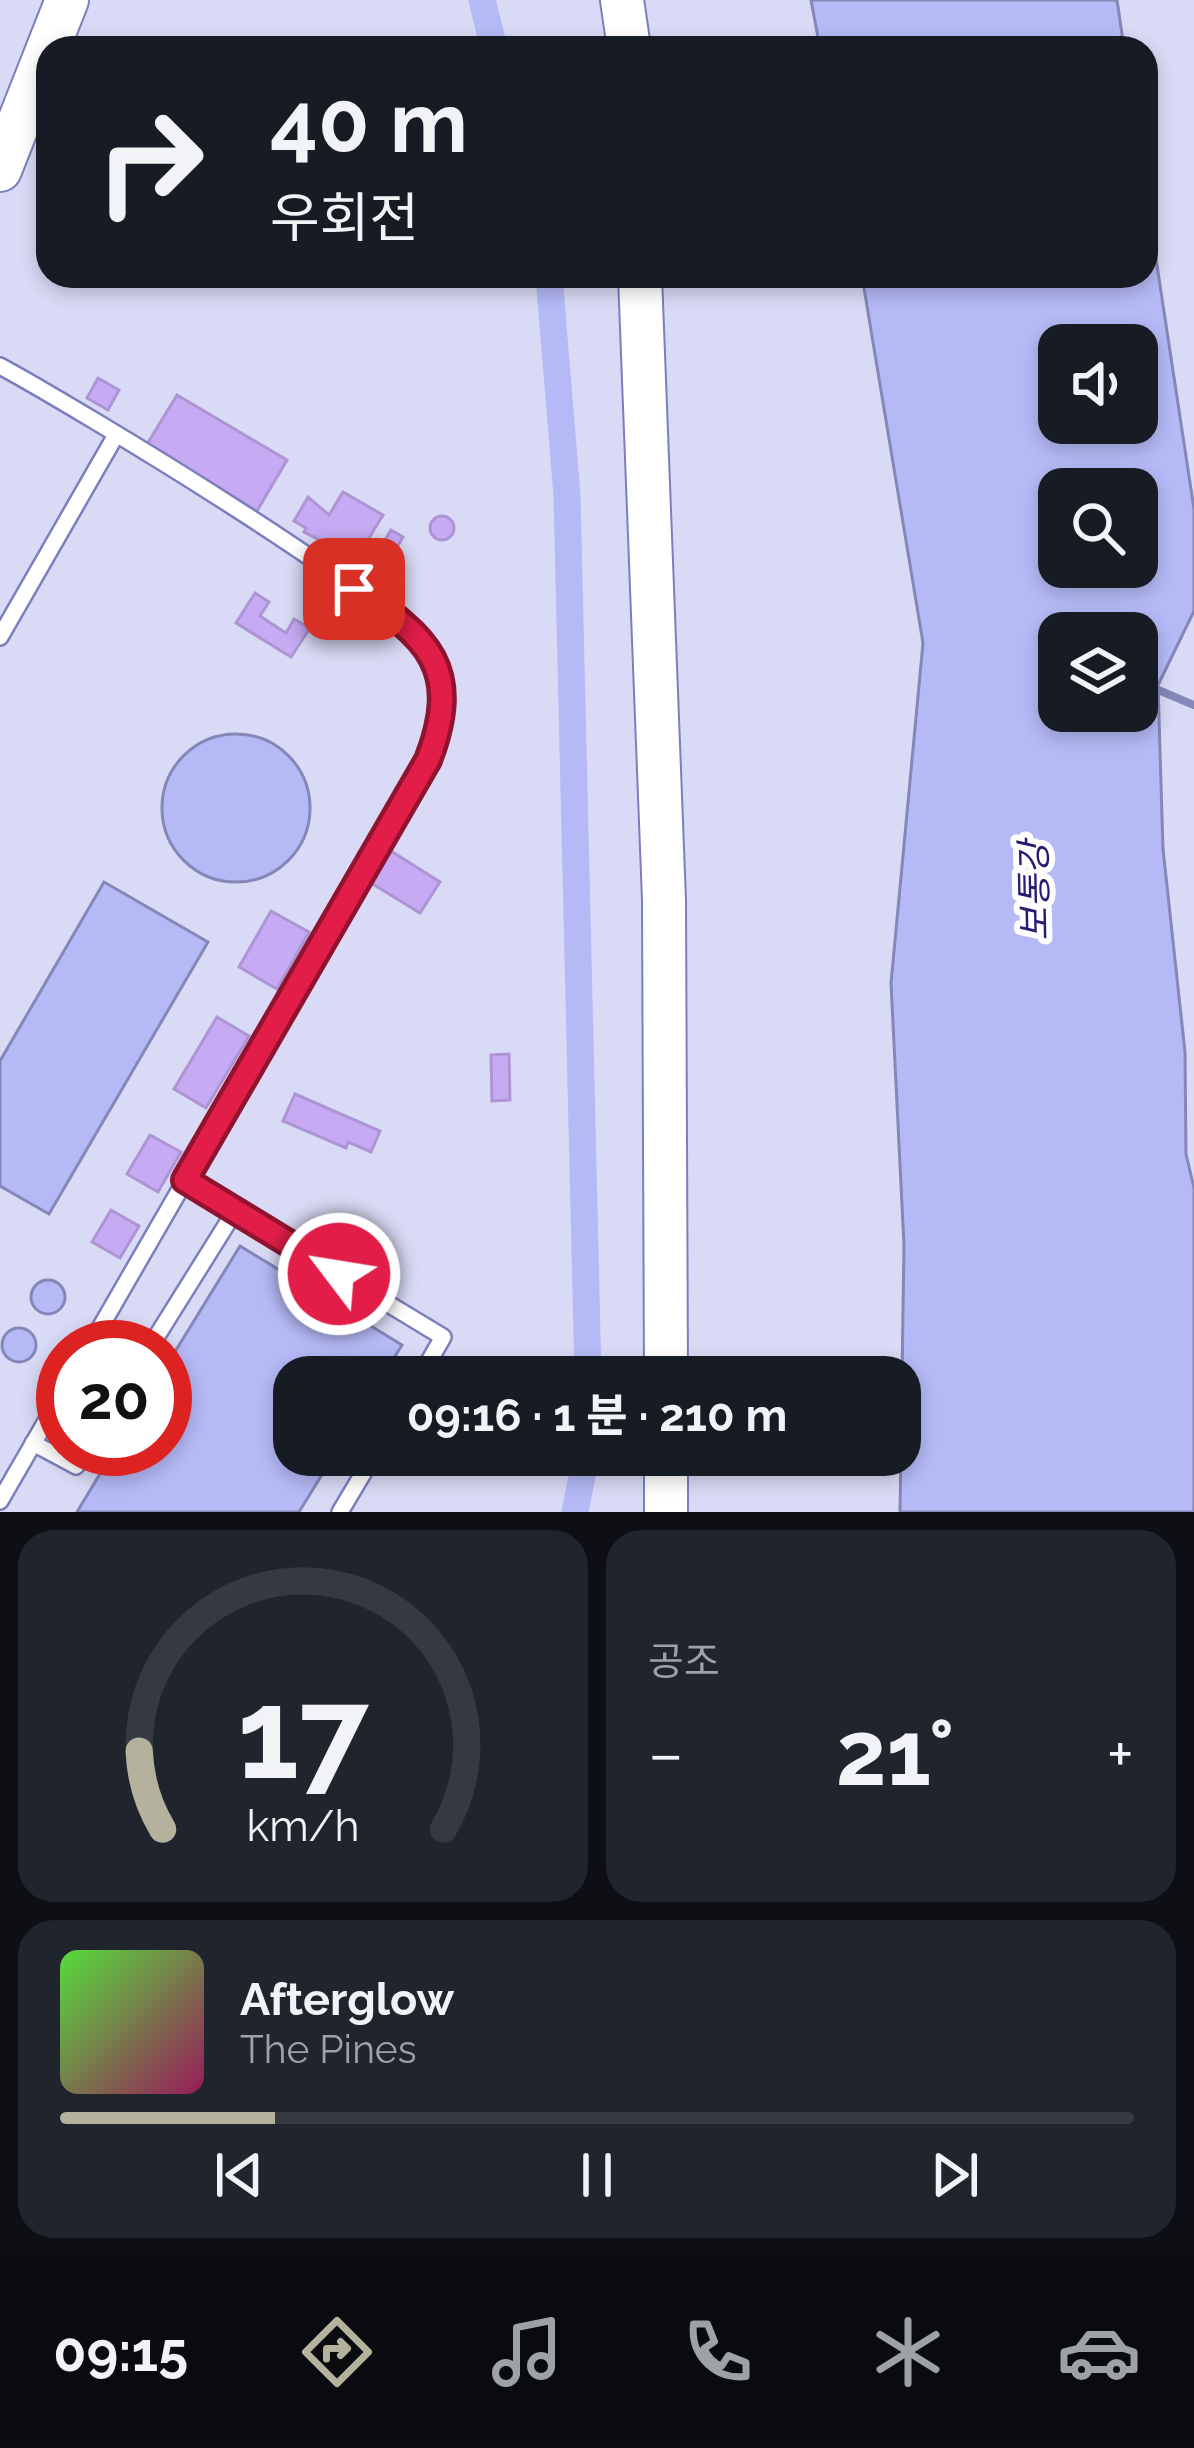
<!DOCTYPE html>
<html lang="ko">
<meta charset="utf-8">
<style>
:root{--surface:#171b24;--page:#20242c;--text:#f1f3f6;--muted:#9ea1a6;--line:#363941;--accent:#b4b29c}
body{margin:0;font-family:Raleway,"Noto Sans KR",sans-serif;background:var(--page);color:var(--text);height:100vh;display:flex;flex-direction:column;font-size:45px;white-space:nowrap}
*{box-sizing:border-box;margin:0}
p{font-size:39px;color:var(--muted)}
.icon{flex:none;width:66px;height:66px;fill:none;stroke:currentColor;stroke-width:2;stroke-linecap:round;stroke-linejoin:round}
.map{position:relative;height:1512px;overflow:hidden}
.drawer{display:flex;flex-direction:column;gap:18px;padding:18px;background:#0d0f14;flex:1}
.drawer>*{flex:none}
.hud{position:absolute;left:36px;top:36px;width:1122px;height:252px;border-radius:36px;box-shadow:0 6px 18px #0003;background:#171b24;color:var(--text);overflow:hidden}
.controls{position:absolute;left:1038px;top:324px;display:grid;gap:24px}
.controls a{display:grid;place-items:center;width:120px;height:120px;border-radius:24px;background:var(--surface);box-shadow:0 6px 18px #0003;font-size:60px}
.speed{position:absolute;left:36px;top:1320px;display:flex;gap:24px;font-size:60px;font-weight:700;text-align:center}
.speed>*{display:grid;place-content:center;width:156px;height:156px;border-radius:50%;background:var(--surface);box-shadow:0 6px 18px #0003;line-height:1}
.speed .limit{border:18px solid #d22;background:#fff;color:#111}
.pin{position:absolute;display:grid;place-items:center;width:102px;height:102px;color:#fff;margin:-51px;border-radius:24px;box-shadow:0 6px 18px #0006}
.me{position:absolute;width:132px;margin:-66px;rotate:301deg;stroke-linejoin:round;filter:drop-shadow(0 0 9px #0008)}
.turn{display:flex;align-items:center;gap:42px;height:252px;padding:0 36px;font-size:54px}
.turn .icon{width:156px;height:156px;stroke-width:2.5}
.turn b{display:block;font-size:84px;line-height:102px}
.big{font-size:90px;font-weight:700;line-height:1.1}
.drawer .widget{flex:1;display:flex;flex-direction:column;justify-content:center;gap:18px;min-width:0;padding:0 42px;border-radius:36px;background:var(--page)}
.drawer .dial{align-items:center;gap:0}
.dial svg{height:312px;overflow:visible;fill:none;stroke:var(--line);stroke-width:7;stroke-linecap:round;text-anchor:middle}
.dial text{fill:var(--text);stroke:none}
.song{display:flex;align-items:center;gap:36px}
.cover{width:144px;height:144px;border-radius:18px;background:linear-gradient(135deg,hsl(110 70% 55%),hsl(330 70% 35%))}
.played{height:12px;border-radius:6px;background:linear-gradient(90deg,var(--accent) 20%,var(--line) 20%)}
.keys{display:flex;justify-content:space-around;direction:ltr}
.heat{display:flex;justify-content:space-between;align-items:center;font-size:66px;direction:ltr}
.drawer .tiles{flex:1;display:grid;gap:18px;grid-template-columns:1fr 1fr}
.widget:last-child{grid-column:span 2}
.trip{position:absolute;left:273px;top:1356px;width:648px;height:120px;border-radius:36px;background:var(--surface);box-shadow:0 6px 18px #0003;font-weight:700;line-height:120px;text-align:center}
.tab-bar{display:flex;height:192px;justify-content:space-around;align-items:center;background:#090b0e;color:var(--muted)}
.tab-bar .icon{width:84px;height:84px}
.tab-bar .active{color:var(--accent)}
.tab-bar b{font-size:54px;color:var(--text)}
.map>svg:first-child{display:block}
.water{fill:#b5b9f6;stroke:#8487b8;stroke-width:3;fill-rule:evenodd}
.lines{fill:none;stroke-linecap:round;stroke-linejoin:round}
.stream{stroke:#8487b8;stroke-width:8}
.canal{stroke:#b5b9f6;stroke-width:27}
.building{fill:#c6aaf4;stroke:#ad95d4;stroke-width:3}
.service-casing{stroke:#7c7fbd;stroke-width:20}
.secondary-casing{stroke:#7c7fbd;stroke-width:46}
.service{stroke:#fff;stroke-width:15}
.secondary{stroke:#fff;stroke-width:42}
.route-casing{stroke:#92132f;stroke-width:30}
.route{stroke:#e11d48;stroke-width:21}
.labels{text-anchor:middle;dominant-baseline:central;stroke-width:12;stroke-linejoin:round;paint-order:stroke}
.water-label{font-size:36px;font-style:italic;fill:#281b70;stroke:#fefefe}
</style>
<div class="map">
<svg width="1194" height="1512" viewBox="0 0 1194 1512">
<rect width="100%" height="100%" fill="#d9dbf6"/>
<path class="water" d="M811,0H1117L1124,48H820Z
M1146,193L1194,509V611L1158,685L1163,849L1185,1052L1186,1154L1194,1188V1512H900L904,1245L891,983L923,643L862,276H1146ZM1137,345V423H1059V345ZM1137,489V567H1059V489ZM1137,633V711H1059V633Z
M162 808a74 74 0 1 1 148 0a74 74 0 1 1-148 0Z
M104,882L208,942L49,1214L0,1186V1061Z
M240,1246L402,1345L382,1377H294V1455H334L299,1512H77L115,1449H165V1368Z
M31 1297a17 17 0 1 1 34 0a17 17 0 1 1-34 0Z
M2 1345a17 17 0 1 1 34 0a17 17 0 1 1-34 0Z"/>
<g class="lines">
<path class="stream" d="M1137,681L1194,705"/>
<path class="canal" d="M482,0L494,48
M549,276L567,496L588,1377
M575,1512L586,1455"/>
</g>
<path class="building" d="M98,378L119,390L108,410L87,398Z
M177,395L287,460L257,511L146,446Z
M343,492L383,515L369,538L382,545L391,530L403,537L382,572L304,532L306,528L294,521L308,497L329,515Z
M430 528a12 12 0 1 1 24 0a12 12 0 1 1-24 0Z
M255,593L269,602L260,616L286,633L294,619L310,628L291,657L236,623Z
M391,851L440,882L420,913L371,883Z
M271,911L309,932L277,989L239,967Z
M217,1017L249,1036L206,1108L174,1089Z
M509,1054L510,1100L492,1101L491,1055Z
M295,1094L380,1131L371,1152L348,1142L346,1148L283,1121Z
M150,1135L181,1152L158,1192L127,1174Z
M111,1210L139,1226L120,1258L92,1242Z"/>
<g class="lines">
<g class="service-casing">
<path id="service" d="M0,366C67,402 416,611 438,663C453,696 440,728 428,760L89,1347
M0,637L116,435
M185,1180L235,1211
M150,1347L235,1211L443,1337L420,1377
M33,1443L76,1466L86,1449
M0,1501L63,1392
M340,1512L374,1455"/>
</g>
<g class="secondary-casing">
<path id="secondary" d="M622,0L629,48
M0,170L67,0
M640,276L664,900L666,1377
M666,1455V1512"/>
</g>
<use href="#service" class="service"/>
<use href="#secondary" class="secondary"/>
</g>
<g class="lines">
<g class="route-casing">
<path id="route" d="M339,1274L185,1180L428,760C463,669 429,637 354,589"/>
</g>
<use href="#route" class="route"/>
</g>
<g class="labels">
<g class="water-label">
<text transform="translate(1034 891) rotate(-91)">보통강</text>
</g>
</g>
</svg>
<div class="controls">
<a><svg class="icon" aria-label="sound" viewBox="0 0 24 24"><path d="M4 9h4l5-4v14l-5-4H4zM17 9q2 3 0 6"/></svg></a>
<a><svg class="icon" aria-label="search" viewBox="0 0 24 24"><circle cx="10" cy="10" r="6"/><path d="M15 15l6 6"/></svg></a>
<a><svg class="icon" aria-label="layers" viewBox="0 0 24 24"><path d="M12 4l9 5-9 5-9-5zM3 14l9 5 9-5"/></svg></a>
</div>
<div class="speed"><div class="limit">20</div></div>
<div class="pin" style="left:354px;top:589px;background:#d93025"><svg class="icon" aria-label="arrive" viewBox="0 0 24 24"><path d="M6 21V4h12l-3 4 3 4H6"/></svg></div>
<svg class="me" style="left:339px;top:1274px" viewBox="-20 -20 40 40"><circle r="17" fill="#e11d48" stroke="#fff" stroke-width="3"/><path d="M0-11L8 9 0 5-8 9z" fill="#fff"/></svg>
<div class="trip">09:16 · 1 분 · 210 m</div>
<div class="hud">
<div class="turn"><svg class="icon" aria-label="right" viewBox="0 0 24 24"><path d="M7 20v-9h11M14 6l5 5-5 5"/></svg><div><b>40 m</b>우회전</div></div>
</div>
</div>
<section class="drawer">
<div class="tiles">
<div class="widget dial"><svg viewBox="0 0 100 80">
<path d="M14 69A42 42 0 1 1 86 69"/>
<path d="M14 69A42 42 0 0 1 8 49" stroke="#b4b29c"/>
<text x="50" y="56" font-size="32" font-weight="700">17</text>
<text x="50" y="72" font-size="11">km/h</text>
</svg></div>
<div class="widget"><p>공조</p>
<div class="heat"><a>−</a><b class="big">21°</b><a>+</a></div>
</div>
<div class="widget">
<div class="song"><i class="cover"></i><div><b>Afterglow</b><p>The Pines</p></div></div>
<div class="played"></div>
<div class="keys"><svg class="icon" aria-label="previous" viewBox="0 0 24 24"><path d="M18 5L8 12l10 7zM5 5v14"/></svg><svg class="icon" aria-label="pause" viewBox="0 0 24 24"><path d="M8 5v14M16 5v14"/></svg><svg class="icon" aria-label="next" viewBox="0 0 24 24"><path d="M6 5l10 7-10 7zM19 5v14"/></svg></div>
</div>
</div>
</section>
<nav class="tab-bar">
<b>09:15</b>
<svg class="icon active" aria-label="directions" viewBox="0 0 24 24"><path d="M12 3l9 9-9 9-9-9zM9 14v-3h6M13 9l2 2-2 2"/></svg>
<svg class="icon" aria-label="music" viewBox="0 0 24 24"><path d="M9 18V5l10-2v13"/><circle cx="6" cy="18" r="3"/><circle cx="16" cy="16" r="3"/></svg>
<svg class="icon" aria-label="phone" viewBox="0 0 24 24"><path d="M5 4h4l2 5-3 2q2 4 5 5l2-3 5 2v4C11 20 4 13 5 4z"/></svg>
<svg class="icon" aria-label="climate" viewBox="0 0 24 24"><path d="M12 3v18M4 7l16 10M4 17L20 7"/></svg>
<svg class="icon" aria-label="car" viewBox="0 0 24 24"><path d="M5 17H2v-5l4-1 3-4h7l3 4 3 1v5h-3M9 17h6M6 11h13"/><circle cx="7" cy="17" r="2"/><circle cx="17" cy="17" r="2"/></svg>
</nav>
